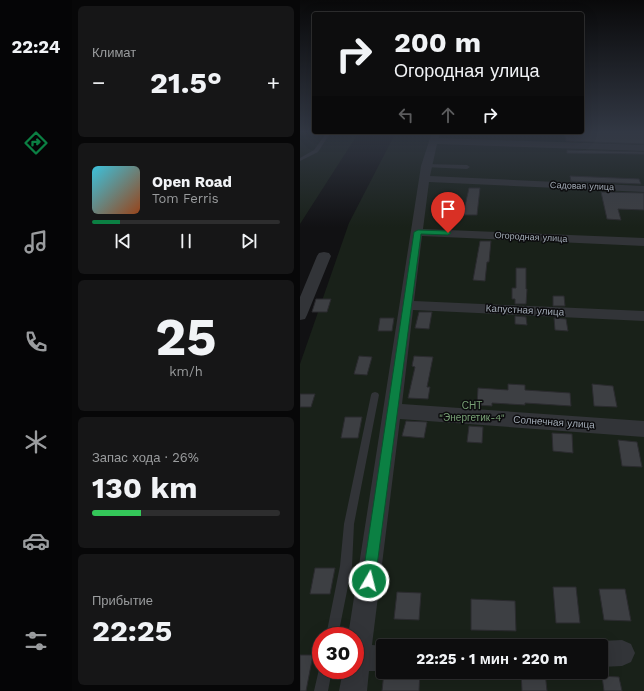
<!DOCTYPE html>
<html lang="ru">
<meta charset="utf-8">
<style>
:root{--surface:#0d0d0e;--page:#161617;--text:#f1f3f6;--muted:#9a9c9e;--line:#2d2d2e;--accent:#0b8043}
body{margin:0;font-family:"Work Sans",sans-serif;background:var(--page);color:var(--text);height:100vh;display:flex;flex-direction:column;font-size:15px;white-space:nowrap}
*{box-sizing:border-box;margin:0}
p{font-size:13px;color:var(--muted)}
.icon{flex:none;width:22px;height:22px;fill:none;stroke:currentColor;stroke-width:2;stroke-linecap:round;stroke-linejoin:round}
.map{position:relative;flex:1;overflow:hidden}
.sheet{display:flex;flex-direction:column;gap:6px;padding:6px;background:#070708;width:228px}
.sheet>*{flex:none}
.guide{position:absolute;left:12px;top:12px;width:272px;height:122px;border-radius:4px;box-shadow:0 4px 16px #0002,0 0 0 1px var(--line);background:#0d0d0e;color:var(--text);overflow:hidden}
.speed{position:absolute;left:12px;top:627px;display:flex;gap:8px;font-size:20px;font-weight:700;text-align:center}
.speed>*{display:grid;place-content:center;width:52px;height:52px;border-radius:50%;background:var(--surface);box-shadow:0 4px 16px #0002,0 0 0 1px var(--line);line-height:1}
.speed .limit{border:6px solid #d22;background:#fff;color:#111}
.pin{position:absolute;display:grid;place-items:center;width:34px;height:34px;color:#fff;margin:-41px -17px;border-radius:50% 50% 50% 0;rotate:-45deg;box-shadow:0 0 4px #0007}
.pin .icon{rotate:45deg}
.me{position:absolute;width:44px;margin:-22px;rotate:8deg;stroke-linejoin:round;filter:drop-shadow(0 0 3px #0008)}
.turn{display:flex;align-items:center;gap:14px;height:84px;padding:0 16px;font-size:18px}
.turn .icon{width:52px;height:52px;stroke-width:2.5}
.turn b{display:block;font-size:28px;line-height:34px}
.lanes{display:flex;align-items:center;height:38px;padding:0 16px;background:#0003;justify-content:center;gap:20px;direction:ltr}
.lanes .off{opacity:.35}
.big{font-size:30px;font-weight:700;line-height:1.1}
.sheet .tile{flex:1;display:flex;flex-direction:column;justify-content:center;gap:6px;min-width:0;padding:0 14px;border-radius:6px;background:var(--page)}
.sheet .dial{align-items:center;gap:0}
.dial b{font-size:52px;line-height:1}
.song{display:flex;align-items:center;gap:12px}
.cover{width:48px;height:48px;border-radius:6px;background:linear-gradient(135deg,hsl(190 70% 55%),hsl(20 70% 35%))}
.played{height:4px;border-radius:2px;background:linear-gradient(90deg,var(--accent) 15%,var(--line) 15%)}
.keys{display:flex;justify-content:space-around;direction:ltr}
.heat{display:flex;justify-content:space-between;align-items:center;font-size:22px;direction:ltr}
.charge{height:6px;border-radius:3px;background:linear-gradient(90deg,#34c759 26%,var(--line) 0)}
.trip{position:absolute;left:76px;top:639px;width:232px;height:40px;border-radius:4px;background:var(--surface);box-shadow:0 4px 16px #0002,0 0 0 1px var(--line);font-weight:700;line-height:40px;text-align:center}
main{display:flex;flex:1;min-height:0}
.tabs{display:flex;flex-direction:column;width:72px;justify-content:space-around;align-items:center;background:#050506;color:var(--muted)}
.tabs .icon{width:28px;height:28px}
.tabs .selected{color:var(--accent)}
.tabs b{font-size:18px;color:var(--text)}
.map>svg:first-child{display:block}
.green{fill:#192119;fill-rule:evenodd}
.building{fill:#3d3f43;stroke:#2b2b2f}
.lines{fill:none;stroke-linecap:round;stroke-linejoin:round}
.lane{fill:#323438;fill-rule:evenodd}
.street{fill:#323438;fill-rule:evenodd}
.route{fill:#0b8043;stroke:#07532c}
.labels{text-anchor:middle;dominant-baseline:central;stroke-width:3;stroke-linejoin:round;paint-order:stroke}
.far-street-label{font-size:9px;fill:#a1aab5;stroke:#0c0c0e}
.street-label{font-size:10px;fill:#a1aab5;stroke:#0c0c0e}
.park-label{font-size:10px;fill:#79a276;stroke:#0c0c0e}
</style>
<main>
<nav class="tabs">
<b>22:24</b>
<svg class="icon selected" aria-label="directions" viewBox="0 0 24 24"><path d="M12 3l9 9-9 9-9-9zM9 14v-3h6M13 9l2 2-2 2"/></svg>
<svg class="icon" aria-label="music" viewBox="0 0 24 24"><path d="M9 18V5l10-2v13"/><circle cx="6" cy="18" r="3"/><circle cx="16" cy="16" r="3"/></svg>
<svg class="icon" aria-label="phone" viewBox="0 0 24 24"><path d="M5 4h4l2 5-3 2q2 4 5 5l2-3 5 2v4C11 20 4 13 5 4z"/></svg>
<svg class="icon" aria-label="climate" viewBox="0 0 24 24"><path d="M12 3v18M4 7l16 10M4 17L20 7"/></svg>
<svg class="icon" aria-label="car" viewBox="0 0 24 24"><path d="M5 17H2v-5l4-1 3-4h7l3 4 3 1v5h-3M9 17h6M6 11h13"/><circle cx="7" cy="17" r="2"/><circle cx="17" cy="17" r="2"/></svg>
<svg class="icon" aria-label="filters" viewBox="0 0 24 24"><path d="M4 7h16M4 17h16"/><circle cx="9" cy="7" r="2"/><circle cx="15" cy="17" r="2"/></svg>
</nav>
<section class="sheet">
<div class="tile"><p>Климат</p>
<div class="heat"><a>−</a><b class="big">21.5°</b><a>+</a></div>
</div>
<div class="tile">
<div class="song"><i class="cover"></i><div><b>Open Road</b><p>Tom Ferris</p></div></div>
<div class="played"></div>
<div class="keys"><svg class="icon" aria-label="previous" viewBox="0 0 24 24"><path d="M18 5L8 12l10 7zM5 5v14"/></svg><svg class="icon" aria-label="pause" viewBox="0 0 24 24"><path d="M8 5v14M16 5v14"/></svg><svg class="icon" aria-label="next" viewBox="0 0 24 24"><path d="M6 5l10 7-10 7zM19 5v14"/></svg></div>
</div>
<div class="tile dial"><b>25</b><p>km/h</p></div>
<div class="tile"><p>Запас хода · 26%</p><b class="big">130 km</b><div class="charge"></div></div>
<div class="tile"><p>Прибытие</p><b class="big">22:25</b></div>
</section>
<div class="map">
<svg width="344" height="691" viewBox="0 0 344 691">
<rect width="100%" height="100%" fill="#111113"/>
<path class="green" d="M0,131L59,132L0,224Z
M282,131H344V691H0V364L49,223L96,132H282ZM21,636H55V670H21ZM83,646H301V672H83Z"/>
<path class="building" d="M288,131L344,132V144L266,141L264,132H288Z
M267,150L344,152V154L267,153Z
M270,176L339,179L341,184L271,181Z
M169,188H180L177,215H163Z
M301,192L344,193V210L318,209L321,220L307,219Z
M180,241H191L189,262H187L185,281L173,280Z
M216,268H226V289H227L226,304H215V299H212V288H216Z
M253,296H264L265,306H253Z
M16,299H31L27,312H12Z
M119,312H132L129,329L115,328Z
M215,316L226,317L227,325L215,324Z
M80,318H94L92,331H78Z
M254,318L266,319L268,331L255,330Z
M59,356L72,357L67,375L54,374Z
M114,356L133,357L127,387H130L128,399L108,398L115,367L112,366Z
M208,384L225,385V390L270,393L271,406L225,403V405L192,403V406L177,405L178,388L208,390Z
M292,384L313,386L317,407L294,406Z
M0,394H15L11,407H0Z
M45,417H62L58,438H41Z
M106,421L127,422L124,438L102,436Z
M169,426L183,427L182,443L167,442Z
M252,433L272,434L273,453L253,451Z
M318,440L337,442L342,467L322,466Z
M15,568H35L30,594H10Z
M253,587H276L280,623H256Z
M299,589H325L331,621L304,620Z
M97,592L121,593L119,620L94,619Z
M171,599L215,601L216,631L171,630Z
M0,655H13L6,691H0Z
M84,672H120L119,691H82Z
M221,672H245L247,691H222Z
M302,676L319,677L322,691H304Z"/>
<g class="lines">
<path class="lane" d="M27,132H31L18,152L0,161V158L14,150Z
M126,164L167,165L170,167L167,169L124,167V165Z
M75,392L78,393L79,395L54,524L52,566L38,636H26L40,566L44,524L71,395L72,393Z
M20,665L21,670H32L28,691H14Z"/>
<path class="street" d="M132,132H140L139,138L344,145V151L137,144L130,176L344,186V192L129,182L123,229L344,238V246L122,236L114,301L344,311V321L113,310L102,404L344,421V437L100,419L72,645L86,646H83V671H69L67,691H39L43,670H55V636H48L119,179L121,166Z
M24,252L29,253L31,256L7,315L5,319L0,320V297L17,256L19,253Z
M322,640L331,644L335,653L331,662L322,666L301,667V646H291L292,645L301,641Z"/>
</g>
<linearGradient id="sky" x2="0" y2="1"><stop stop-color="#09090a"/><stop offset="0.58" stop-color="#323844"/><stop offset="1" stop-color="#323844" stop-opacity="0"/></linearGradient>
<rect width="344" height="227" fill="url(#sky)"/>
<path class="route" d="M118,230L148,231L151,233L148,235L121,234L75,581L73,586L69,588L64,586L62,581L114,232Z"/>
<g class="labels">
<g class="far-street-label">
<text transform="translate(282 186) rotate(2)">Садовая улица</text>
<text transform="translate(231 237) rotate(3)">Огородная улица</text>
</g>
<g class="street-label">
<text transform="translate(225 310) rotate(3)">Капустная улица</text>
<text transform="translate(254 422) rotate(4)">Солнечная улица</text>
</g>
<g class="park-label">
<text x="172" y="405">СНТ<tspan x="172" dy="12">"Энергетик-4"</tspan></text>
</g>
</g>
</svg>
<div class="speed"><div class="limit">30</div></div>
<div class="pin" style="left:148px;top:233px;background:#d93025"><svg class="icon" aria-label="arrive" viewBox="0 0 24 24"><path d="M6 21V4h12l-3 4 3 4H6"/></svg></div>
<svg class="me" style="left:69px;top:581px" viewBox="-20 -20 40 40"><circle r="17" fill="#0b8043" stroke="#fff" stroke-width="3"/><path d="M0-11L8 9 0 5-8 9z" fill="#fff"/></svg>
<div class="trip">22:25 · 1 мин · 220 m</div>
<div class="guide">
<div class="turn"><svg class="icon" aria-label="right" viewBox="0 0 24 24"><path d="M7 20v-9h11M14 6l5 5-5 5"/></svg><div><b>200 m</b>Огородная улица</div></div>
<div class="lanes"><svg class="icon off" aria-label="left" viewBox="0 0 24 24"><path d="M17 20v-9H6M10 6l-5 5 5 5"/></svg><svg class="icon off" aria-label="ahead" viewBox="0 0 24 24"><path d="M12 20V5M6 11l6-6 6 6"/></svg><svg class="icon" aria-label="right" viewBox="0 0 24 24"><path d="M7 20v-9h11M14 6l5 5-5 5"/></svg></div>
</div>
</div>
</main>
